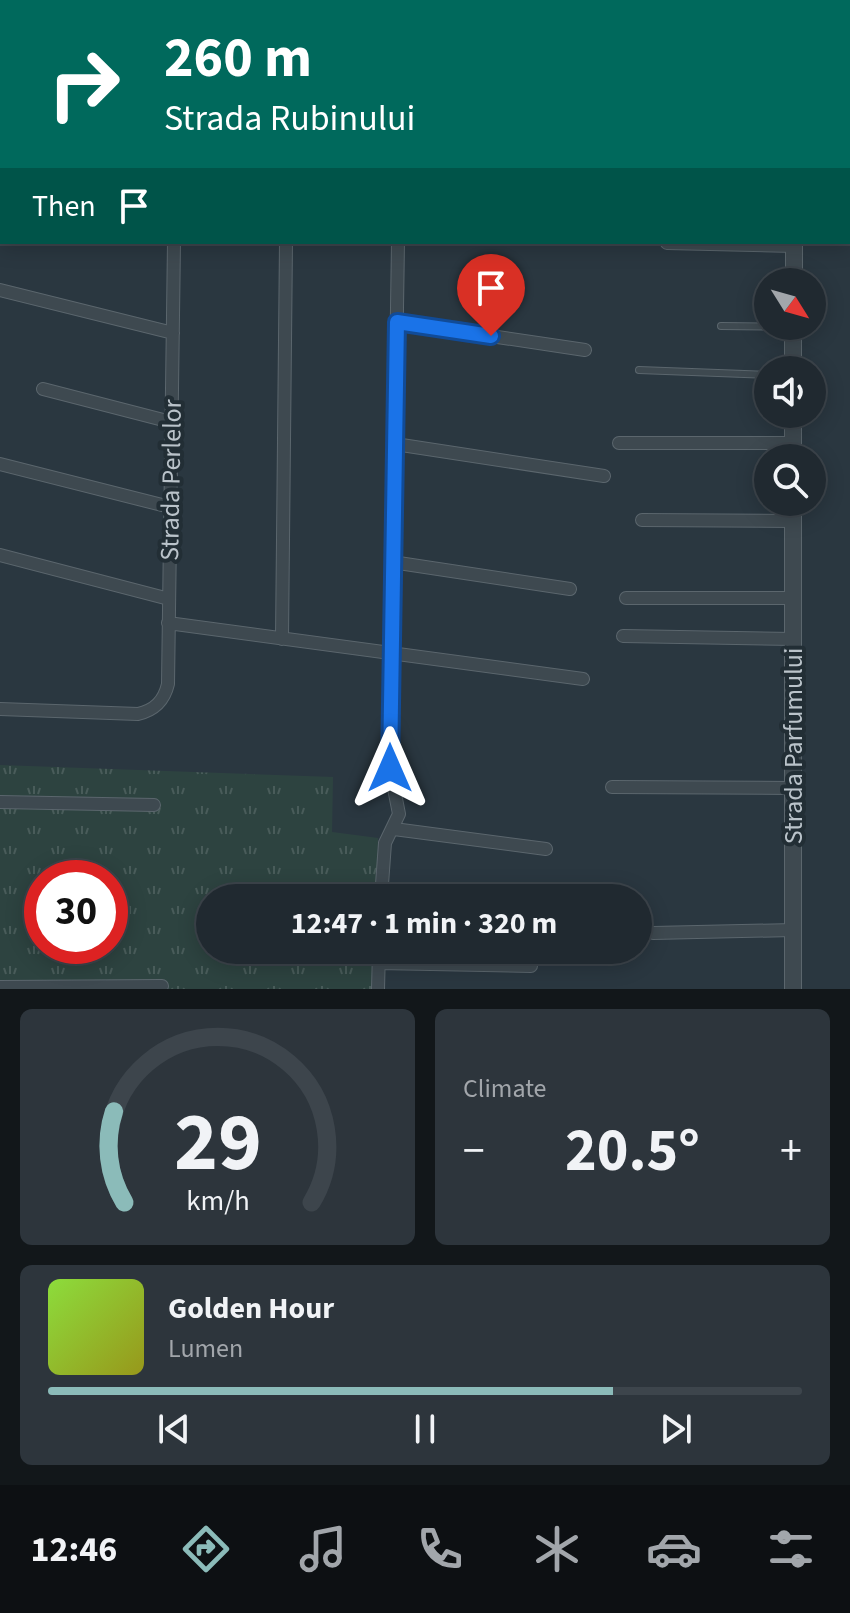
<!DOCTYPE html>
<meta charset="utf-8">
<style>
:root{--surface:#202930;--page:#2d353c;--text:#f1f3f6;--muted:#a2a6ab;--line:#3d454c;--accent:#8bbbb9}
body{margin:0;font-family:"Source Sans 3",sans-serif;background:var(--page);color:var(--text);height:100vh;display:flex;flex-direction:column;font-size:30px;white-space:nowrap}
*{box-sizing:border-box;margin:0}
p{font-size:26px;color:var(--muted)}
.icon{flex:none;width:44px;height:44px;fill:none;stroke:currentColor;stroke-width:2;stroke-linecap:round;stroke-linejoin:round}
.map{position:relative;height:989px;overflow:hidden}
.drawer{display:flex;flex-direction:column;gap:20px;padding:20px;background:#12171a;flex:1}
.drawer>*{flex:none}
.guide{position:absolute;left:0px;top:0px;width:850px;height:244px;box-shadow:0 4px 20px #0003,0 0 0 2px var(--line);background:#00695c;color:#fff;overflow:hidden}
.needle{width:52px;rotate:127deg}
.controls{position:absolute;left:754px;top:268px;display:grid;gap:16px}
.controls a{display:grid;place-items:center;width:72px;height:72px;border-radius:50%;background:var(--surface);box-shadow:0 4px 20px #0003,0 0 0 2px var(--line);font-size:40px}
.speed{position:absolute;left:24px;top:860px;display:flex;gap:16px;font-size:40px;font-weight:700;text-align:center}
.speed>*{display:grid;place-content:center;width:104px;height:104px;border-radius:50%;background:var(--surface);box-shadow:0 4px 20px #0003,0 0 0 2px var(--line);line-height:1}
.speed .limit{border:12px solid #d22;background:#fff;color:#111}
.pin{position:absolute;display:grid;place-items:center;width:68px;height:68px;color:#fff;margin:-82px -34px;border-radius:50% 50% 50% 0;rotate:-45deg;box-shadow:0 0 8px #0007}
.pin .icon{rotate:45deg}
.me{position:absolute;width:88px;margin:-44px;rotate:0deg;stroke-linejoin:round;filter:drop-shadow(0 0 6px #0008)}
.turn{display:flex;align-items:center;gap:28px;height:168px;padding:0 32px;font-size:36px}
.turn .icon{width:104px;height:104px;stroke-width:2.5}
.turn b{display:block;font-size:56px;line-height:68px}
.then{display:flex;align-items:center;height:76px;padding:0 32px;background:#0003;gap:16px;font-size:30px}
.big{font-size:60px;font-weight:700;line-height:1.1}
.drawer .widget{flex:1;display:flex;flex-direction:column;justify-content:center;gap:12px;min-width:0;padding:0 28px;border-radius:12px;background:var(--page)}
.drawer .dial{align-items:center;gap:0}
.dial svg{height:208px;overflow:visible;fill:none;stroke:var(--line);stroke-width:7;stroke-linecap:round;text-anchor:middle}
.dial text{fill:var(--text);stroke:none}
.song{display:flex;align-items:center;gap:24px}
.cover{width:96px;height:96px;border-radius:12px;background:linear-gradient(135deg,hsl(90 70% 55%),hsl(60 70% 35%))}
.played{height:8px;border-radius:4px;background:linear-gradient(90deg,var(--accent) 75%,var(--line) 75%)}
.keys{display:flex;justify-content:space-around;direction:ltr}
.heat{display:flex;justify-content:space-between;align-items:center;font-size:44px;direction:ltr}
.drawer .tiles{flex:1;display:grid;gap:20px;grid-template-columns:1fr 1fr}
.widget:last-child{grid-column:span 2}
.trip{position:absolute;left:196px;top:884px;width:456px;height:80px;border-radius:40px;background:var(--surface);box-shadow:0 4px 20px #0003,0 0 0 2px var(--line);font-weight:700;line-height:80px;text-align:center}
.tabs{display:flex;height:128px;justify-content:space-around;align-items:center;background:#0d1013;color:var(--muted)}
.tabs .icon{width:56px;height:56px}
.tabs .active{color:var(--accent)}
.tabs b{font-size:36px;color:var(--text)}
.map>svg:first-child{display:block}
.grass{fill:url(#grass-tufts);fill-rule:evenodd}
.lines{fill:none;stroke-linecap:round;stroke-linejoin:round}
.service-casing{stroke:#5b666d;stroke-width:8}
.minor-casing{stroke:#5b666d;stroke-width:14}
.tertiary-casing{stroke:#5b666d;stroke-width:18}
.service{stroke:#3e4950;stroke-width:6}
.minor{stroke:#3e4950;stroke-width:12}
.tertiary{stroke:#3e4950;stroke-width:16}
.route-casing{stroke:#114b97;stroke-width:20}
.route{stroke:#1a73e8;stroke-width:14}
.labels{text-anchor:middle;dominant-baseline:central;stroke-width:8;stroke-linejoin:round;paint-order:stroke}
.street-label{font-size:26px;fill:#bac3ca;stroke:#222e35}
</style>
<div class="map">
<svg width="850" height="989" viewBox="0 0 850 989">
<defs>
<pattern id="grass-tufts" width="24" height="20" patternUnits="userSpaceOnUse" patternTransform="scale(2)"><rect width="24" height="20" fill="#2d4340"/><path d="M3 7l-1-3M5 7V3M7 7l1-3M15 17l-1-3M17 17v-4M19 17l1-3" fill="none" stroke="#495c5a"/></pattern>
</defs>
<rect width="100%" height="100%" fill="#2a3740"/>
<path class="grass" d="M0,765L333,777L332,832L378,838L377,898H210V950H377L376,989H0ZM42,878H110V946H42Z"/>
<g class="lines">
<g class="service-casing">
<path id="service" d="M721,326L790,327
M639,370L768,375"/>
</g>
<g class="minor-casing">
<path id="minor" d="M388,0L402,2
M577,0L591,2
M182,2V0
M287,2L288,0
M0,92L2,93
M0,194H2
M667,243L794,246
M0,290L173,333
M397,322L585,350
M43,389L171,422
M619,443H793
M395,444L604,476
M0,464L170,507
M642,520L793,521
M0,555L169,599
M392,562L570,589
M626,598H793
M168,623L583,679
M623,636L793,639
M282,639L286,242
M0,709L138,714C155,710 164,701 168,684L174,242
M612,787L793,788
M0,802L154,805
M394,829L546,849
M381,898L385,843L399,814L390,768L398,242
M653,933L793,930
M378,963L531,966
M0,987L162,986
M378,989L379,950"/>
</g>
<g class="tertiary-casing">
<path id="tertiary" d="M794,2V0
M794,282V242
M793,370V326
M793,458V414
M793,502V989"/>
</g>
<use href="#service" class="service"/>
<use href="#minor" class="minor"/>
<use href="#tertiary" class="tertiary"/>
</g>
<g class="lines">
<g class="route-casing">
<path id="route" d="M390,768L397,322L491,336"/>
</g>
<use href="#route" class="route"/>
</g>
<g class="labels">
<g class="street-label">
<text transform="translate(171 480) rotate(-89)">Strada Perlelor</text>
<text transform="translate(793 746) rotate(-90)">Strada Parfumului</text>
</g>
</g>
</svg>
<div class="controls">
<a><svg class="needle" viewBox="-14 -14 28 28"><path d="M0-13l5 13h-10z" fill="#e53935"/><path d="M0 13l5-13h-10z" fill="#a2a6ab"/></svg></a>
<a><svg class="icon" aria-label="sound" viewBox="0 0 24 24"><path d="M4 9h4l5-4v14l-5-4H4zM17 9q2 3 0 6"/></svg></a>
<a><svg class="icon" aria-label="search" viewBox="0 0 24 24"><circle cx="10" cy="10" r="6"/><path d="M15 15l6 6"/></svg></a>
</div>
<div class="speed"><div class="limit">30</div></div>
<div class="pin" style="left:491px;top:336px;background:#d93025"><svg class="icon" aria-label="arrive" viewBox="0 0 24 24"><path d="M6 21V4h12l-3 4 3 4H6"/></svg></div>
<svg class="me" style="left:390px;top:768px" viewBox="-20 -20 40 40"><path d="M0-17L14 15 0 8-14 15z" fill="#1a73e8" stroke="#fff" stroke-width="4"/></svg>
<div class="trip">12:47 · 1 min · 320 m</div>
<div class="guide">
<div class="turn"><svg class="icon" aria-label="right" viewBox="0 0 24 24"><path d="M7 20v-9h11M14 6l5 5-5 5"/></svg><div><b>260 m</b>Strada Rubinului</div></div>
<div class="then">Then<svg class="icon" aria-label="arrive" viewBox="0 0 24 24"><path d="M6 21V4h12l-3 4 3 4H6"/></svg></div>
</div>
</div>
<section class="drawer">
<div class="tiles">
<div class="widget dial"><svg viewBox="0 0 100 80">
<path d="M14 69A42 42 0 1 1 86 69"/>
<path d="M14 69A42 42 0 0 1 10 34" stroke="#8bbbb9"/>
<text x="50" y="56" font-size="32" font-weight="700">29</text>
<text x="50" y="72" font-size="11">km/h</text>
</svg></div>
<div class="widget"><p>Climate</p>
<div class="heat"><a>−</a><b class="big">20.5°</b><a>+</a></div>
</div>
<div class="widget">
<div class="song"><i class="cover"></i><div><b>Golden Hour</b><p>Lumen</p></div></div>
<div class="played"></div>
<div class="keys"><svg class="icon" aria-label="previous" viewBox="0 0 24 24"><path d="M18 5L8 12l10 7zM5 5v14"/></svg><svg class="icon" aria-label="pause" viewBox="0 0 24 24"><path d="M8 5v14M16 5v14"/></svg><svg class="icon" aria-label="next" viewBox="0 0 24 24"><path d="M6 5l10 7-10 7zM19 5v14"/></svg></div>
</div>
</div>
</section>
<nav class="tabs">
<b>12:46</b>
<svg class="icon active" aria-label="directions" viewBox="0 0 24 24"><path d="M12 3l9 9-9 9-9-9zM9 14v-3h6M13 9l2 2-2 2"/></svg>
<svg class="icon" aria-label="music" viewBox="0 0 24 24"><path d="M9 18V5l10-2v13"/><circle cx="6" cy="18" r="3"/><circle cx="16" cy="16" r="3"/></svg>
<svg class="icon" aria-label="phone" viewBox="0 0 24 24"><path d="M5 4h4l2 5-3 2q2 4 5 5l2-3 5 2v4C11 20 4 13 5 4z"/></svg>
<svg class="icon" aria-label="climate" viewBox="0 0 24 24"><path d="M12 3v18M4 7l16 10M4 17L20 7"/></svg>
<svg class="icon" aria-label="car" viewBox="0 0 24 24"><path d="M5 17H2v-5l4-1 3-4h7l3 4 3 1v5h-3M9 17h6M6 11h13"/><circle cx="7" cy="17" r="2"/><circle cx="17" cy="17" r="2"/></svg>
<svg class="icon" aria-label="filters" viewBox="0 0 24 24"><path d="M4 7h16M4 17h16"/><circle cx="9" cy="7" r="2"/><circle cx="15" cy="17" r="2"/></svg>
</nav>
